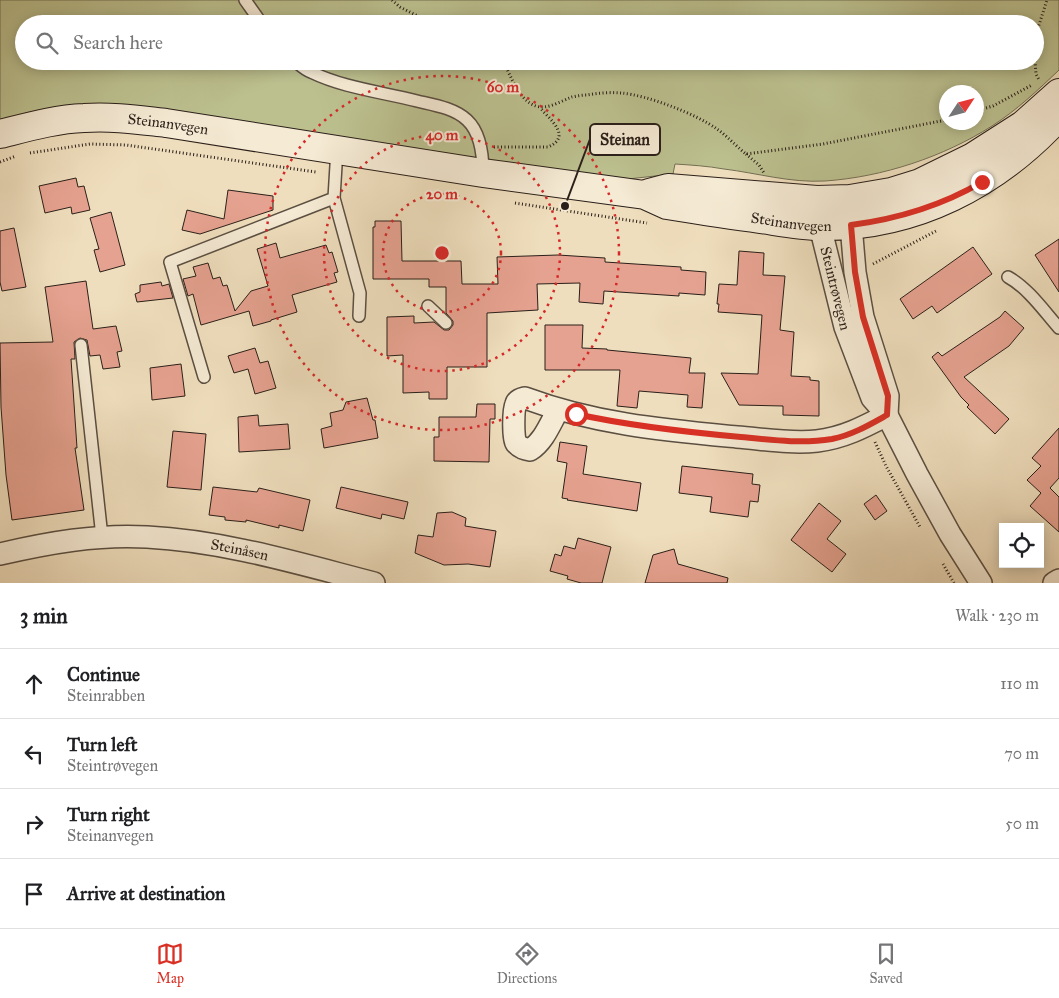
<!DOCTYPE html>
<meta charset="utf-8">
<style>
:root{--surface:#fff;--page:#f2f2f2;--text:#202124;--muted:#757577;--line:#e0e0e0;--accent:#d93025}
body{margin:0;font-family:"IM FELL Great Primer",serif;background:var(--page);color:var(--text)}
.controls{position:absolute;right:15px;bottom:15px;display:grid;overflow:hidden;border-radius:0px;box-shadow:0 2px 12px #0003}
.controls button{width:45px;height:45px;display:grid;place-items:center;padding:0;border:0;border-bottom:1px solid var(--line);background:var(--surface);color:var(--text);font:25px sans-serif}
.compass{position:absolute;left:939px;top:85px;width:45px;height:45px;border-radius:50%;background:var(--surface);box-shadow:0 2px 12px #0003;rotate:54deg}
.stop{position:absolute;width:15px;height:15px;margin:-11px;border:4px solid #d93025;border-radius:50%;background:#fff}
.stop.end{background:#d93025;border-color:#fff;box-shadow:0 1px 5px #0008}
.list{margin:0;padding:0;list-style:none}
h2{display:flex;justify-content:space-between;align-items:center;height:65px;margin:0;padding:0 20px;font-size:21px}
h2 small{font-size:16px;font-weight:400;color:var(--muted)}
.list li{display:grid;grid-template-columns:32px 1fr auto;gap:15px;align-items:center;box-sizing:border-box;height:70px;padding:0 20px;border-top:1px solid var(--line)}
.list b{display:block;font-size:19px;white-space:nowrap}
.list p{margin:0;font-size:16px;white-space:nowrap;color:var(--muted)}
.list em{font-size:16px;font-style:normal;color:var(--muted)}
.icon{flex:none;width:28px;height:28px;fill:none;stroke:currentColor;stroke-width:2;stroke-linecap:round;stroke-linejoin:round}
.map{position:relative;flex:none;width:1059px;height:583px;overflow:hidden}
.search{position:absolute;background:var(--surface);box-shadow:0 2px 12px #0003;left:15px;right:15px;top:15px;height:55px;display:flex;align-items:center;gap:12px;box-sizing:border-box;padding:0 18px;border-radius:28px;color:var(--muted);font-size:19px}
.sheet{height:345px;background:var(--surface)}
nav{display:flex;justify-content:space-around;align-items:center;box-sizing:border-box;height:70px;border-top:1px solid var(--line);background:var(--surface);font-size:14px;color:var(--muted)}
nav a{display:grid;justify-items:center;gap:2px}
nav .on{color:var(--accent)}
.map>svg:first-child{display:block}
.green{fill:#bcc08f;stroke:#737054;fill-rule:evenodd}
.building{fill:#e6a290;stroke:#2a1f19}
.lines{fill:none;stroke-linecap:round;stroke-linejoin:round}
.lane-casing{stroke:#5b4f42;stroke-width:14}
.street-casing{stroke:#5b4f42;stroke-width:24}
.secondary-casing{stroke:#2a1f19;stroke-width:30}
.path{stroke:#2a1f19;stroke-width:3;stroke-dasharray:1 2.5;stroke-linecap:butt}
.lane{stroke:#f5ead4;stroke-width:11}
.street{stroke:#f5ead4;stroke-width:21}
.secondary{stroke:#f5ead4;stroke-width:28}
.route{stroke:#d93025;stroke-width:6}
.ring{fill:none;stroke:#d62828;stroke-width:2.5;stroke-dasharray:2.5 5}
.labels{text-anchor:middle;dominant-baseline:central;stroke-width:4;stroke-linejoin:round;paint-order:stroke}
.street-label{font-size:15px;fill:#2a1f19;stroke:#f5ead4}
.centre{fill:#d62828;stroke:#f5ead4;stroke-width:2.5}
.ring-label{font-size:15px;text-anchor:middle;font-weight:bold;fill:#d62828;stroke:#f5ead4;stroke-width:4;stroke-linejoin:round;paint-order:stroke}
.leader{fill:none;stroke:#2a1f19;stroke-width:2}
.callout-dot{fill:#2a1f19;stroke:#f5ead4;stroke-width:2}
.callout{fill:#f5ead4;stroke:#2a1f19;stroke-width:2}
.callout-label{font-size:16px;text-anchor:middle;font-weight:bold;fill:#2a1f19}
</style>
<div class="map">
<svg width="1059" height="583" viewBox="0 0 1059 583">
<rect width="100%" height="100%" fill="#efdebd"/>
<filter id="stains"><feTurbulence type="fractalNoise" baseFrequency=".004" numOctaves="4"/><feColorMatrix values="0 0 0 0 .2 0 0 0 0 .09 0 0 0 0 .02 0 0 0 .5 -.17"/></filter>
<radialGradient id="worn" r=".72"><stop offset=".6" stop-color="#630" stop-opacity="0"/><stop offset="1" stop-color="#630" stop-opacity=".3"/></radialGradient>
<path class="green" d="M0,0H1059V70C1038,90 1017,110 992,126C943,157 883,177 825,181C790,183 757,173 724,169C707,166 691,165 675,164L673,174L628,179L83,113L0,136ZM24,24H1035V61H24ZM946,92H976V122H946Z"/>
<path class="building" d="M76,178L78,187L84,186L90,210L72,214L71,207L45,213L39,186Z
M228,190L273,196V210L200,234L182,230L187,210L224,219Z
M111,212L125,265L100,272L94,250L99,249L90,218Z
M375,221H401L402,261H461L462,284H498L497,257L558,255L605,258V262L681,267V270L706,272L705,295L679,293V296L604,291L603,304L579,302L580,283L537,284L538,310L487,313V367H447V399H429V392L403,393V355L387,356V317L414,316V323L434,322L444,330H449L453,325V321L446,313V287H429V279H373V227H375Z
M14,228L26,287L2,291L0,282V231Z
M1059,239V292L1035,255Z
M276,243L280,258L326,245L329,253L332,252L338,272L334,273L337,282L292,295L297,312L271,320V321L253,326L249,311L201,325L193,294L188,296L183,279L196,276L193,267L208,263L213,279L220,277L223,286L227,285L235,311L251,291L268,286L257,249Z
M973,247L992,274L937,313L932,306L913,319L900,299Z
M739,251L764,253L763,275L785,276L780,330L794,332L791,376L810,377V380L819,381V416L783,415V406L739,405L721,373L758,374L762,315L718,312L719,304H717L719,284L737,285Z
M86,281L93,329L116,326L122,351L117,352L120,367L103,369L100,355L90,356L87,340L80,338L74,342L75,359H71L77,448H75L84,510L12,520L6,475L1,407L0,343L53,342L45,287Z
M161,282L162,286L169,284L173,298L137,302L135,294L140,292V285Z
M1005,311L1024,328L1009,346L964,377L1009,419L995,434L967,407L969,405L961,397L932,357L938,352L942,356L1000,317Z
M545,325H583L582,348L607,349V350L691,358L689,373H705L702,408L687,407L688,395L639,391L637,408L617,406L620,370H545Z
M255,348L260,363L268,361L276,388L255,394L248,369L234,373L228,356Z
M181,364L185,396L152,400L150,368Z
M367,398L373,420H375L378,438L324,448L321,429L332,426L330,413L343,410L346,402Z
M477,404H495V419H490L489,462L434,461V437H439V417H476Z
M258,415L259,426L288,424L290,449L239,452L238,417Z
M1059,428V478L1050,488L1059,497V532L1030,506L1041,493L1027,480L1041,466L1032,458Z
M173,431L206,434L201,490L167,487Z
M560,442L587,446L583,474L641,483L637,511L567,500L568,499L562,498L567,463L557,461Z
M682,466L753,474L752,484L760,485L758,502L750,501L748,517L710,512L712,497L679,493Z
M213,487L257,492L259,488L310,500L303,531L279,525V528L246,520V522L225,520V517L209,515Z
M341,487L408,502L404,519L382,514L381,519L336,508Z
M876,495L887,511L875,520L864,504Z
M819,503L841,521L827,539L846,554L832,572L791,540Z
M452,512L466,518L465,526L496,531L490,567L468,564L444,565L415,553L418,535L433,537L437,513Z
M578,538L611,547L602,583H581L567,579L568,576L550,571L555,554L561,556L564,546L575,549Z
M674,549L678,564L728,578L727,583H645L653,555Z"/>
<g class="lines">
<g class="lane-casing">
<path id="lane" d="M245,0L262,24
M295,61C300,65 305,70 311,72C344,88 382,92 417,101C434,105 454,108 467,120C481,133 483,155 483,173
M337,149L334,198L360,293L359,316
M1008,277C1028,288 1044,311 1059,328
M428,306L446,323
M81,345L102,537
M204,377L170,262L334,198"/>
</g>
<g class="street-casing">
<g id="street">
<path d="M842,212L851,225L855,272L863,317L888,396L887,415"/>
<path id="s1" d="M827,213L820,226L845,327L872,398L887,415L917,474L950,534L981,583"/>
<path d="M558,410C550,424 544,441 530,450C525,449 520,448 516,443C513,439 513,410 516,404C517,400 521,399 525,398C595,424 664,430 737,437C763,439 791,444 817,441C843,438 864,427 887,415"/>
<path id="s2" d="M0,554C48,543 97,534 147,537C225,541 300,564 374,583"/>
<path d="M1054,583L1059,580"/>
</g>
</g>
<g class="secondary-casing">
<g id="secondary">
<path id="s3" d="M0,134C28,127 56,119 84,118C112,116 139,120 166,123L483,173L645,195L667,205C698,210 730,215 761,219C781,222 801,226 821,226C915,227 997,184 1059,116"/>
<path d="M649,193L668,188L817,200L850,199L891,192L920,183L973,157L1023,125L1059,93"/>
</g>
</g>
<path class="path" d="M392,0L400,7L433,24
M1035,46L1038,28L1047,0
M503,61C511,76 519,101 536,106C547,110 561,101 572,97C577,96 582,95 587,95C598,93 610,92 621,93C647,95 696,114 717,129C727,136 736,146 746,154L823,144L946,120
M1035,61L1036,74L1039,80
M976,111L993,106L1032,85
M494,147H548C572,137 551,120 540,108
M30,153L90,144L126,145L316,172
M746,154L759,165L764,173
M0,162L16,156
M515,203L647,223
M873,264L936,231
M875,442L886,466L920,527
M943,564L954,583"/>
<use href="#lane" class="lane"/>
<use href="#street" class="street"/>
<use href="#secondary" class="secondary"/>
</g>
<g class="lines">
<path class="route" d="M576,414C630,426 685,432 741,437C771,440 802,444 832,439C852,435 869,425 887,415L888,396L863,317L855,272L851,225C897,219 941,206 982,182"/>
</g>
<g class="ring">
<circle cx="442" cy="253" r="59"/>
<circle cx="442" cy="253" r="118"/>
<circle cx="442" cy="253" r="177"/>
</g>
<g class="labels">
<g class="street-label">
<text stroke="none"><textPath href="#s3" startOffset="170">Steinanvegen</textPath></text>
<text stroke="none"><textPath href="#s3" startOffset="802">Steinanvegen</textPath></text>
<text stroke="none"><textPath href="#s1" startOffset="79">Steintrøvegen</textPath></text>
<text stroke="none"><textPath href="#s2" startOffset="242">Steinåsen</textPath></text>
</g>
</g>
<circle cx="442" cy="253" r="8" class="centre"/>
<g class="ring-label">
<text x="503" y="92">60 m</text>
<text x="442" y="140">40 m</text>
<text x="442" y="199">20 m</text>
</g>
<path class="leader" d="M565 206L590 139"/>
<circle class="callout-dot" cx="565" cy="206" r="5"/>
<rect class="callout" x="590" y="124" width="70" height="31" rx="5"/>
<g class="callout-label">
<text x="625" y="145">Steinan</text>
</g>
<rect width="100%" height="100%" filter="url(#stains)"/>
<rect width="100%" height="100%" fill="url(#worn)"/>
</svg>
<div class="controls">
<button><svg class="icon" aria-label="locate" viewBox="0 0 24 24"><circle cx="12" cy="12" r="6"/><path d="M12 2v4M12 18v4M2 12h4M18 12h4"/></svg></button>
</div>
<svg class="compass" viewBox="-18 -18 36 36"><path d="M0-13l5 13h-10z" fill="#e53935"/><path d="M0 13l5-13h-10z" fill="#757577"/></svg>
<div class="stop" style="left:576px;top:414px"></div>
<div class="stop end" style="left:982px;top:182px"></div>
<div class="search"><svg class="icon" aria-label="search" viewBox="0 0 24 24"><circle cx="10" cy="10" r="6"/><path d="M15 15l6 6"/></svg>Search here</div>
</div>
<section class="sheet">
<h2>3 min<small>Walk · 230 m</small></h2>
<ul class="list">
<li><svg class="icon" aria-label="ahead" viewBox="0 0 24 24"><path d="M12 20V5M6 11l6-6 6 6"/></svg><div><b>Continue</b><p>Steinrabben</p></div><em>110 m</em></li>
<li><svg class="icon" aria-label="left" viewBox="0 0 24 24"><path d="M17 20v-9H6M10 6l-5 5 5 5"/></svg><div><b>Turn left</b><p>Steintrøvegen</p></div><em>70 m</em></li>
<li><svg class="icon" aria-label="right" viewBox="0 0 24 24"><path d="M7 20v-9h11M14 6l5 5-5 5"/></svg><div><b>Turn right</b><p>Steinanvegen</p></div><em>50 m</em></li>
<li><svg class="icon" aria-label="arrive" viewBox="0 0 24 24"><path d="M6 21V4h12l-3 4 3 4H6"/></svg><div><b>Arrive at destination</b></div></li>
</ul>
</section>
<nav>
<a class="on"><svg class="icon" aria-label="map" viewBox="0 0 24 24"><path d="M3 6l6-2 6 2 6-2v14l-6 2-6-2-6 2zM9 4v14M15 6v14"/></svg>Map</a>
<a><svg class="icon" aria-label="directions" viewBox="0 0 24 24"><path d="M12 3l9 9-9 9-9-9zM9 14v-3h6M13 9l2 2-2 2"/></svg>Directions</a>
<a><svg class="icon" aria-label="saved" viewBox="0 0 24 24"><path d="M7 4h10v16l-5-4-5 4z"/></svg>Saved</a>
</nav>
